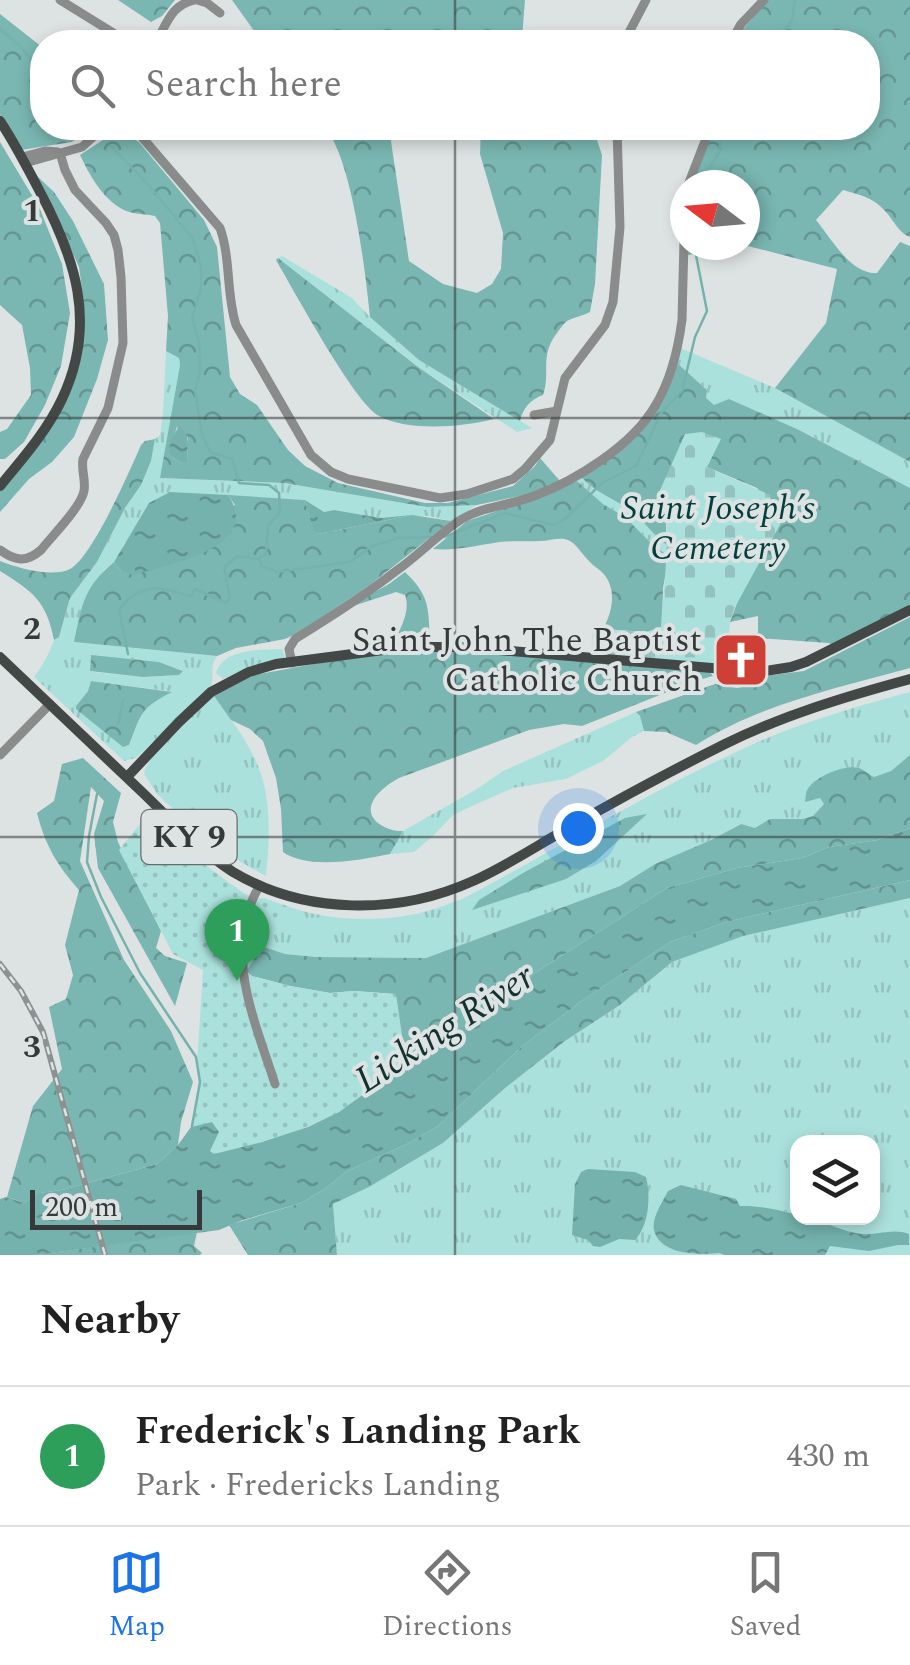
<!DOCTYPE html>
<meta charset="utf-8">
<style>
:root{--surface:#fff;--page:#f2f2f2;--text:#222;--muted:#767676;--line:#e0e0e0;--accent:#1a73e8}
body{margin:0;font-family:Spectral,serif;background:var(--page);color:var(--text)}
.controls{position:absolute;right:30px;bottom:30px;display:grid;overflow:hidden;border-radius:20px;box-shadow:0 5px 15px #0003}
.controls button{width:90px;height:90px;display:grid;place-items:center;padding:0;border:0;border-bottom:2px solid var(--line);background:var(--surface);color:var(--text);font:50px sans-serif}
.compass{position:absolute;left:670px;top:170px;width:90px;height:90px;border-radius:50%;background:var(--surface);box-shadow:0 5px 15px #0003;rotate:286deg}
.scale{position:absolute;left:30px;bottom:25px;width:172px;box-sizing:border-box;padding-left:10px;border:5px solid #363939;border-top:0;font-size:28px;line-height:35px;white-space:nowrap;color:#363939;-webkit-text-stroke:8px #dde3e3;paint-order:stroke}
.you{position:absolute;left:578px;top:828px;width:35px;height:35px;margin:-25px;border:8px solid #fff;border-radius:50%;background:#1a73e8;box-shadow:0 0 0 15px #1a73e833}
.badge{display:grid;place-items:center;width:65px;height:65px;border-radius:50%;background:var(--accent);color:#fff;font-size:32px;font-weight:700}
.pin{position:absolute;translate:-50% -82px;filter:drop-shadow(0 2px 5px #0008)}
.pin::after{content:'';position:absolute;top:52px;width:35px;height:30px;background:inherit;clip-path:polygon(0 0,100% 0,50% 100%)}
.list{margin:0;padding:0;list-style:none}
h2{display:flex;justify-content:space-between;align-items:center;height:130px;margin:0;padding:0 40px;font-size:42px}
h2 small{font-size:32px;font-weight:400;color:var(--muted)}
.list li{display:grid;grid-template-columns:65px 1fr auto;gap:30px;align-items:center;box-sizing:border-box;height:140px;padding:0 40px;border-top:2px solid var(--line)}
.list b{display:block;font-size:38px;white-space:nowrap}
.list p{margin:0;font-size:32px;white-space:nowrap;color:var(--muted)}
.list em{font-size:32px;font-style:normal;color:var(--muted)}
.icon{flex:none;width:55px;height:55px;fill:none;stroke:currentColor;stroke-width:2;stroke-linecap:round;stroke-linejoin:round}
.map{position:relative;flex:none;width:910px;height:1255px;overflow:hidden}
.search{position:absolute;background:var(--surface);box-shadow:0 5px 15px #0003;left:30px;right:30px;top:30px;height:110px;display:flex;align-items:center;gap:25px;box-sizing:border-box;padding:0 35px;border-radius:40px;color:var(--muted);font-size:38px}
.sheet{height:270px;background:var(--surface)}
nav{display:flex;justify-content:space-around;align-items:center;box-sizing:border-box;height:140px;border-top:2px solid var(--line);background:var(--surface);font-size:28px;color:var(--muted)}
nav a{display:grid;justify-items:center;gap:5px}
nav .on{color:var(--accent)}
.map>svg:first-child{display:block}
.grass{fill:url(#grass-tufts);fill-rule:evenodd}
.forest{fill:url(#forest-crowns);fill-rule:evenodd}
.cemetery{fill:url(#cemetery-stones)}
.park{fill:url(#park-dots)}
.water{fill:url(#water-ripples)}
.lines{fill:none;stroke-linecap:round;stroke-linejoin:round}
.stream{stroke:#75b2ad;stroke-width:2.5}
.minor{stroke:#8a8c8c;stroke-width:9}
.major{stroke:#434847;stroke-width:10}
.rail-casing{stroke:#8c9191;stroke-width:6}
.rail{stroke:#dde3e3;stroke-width:2.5;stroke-dasharray:8;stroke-linecap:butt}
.grid{fill:none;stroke:#363939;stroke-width:2.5;stroke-opacity:0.55}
.labels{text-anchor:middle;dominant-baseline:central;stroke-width:8;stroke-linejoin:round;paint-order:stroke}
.shield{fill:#dde3e3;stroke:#686c6c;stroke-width:2.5}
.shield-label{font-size:32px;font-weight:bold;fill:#363939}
.park-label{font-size:35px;font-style:italic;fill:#033f3c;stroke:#dde3e3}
.poi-label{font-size:35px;fill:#363939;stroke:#dde3e3;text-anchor:end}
.water-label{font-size:38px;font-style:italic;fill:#133230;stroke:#dde3e3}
.grid-label{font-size:32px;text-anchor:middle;font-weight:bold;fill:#363939;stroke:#dde3e3;stroke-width:8;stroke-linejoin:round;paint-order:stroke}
</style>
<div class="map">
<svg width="910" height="1255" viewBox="0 0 910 1255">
<defs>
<pattern id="grass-tufts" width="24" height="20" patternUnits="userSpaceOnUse" patternTransform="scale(2.5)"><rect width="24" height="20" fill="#abe1dc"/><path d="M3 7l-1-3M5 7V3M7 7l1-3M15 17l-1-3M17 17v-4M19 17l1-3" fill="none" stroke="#94c2be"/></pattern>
<pattern id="forest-crowns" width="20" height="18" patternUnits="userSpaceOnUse" patternTransform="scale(2.5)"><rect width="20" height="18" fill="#7ab7b2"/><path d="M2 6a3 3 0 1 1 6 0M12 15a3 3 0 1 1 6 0" fill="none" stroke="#659692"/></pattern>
<pattern id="cemetery-stones" width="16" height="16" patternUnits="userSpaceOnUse" patternTransform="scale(2.5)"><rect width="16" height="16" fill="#abe1dc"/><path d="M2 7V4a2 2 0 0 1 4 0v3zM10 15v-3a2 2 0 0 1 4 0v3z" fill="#94c2be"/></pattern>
<pattern id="park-dots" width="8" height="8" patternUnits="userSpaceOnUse" patternTransform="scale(2.5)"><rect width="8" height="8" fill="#abe1dc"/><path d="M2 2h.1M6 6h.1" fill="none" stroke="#94c2be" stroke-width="1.8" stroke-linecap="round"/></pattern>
<pattern id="water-ripples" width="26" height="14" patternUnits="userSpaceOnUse" patternTransform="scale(2.5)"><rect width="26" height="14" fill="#75b2ad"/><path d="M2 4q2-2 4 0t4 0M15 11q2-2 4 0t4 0" fill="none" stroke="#61928e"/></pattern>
</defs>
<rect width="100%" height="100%" fill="#dde3e3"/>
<path class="grass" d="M282,256L352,298L370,317L419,360L532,428L517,432L418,367L278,258Z
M680,348L775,388L910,462V488L799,430L715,406L705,398L706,389L677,363Z
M166,351L179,358L180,365L161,478L284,483L427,507L477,505L451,521L428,516L381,518L334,510L324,512L305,500L170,493L123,545C120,557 113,563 104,570L74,642L217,656C208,669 216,676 210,689L136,758L124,761L34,677C42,667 50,652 54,640L59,637L70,598L97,562L125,508L141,485L151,461L155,439L160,435L163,413ZM91,656L159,662L182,670L178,675L143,677L93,672L90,671ZM91,681L169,691L170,692C139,709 142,714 129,745L76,706L88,691Z
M581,477C595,492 614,499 630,510C644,520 653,536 667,545L669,556L655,547L625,517L603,504L577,481Z
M282,649L285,656L282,659L223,679L216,673C223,648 260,650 282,649Z
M910,692V755L891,771L874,777L866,773L821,798L825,804L813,816L802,819H770L755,828L740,824L711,840L655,864L620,886L426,958L316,957L285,954L261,946L287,906C327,921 382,923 424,912C437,909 450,903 462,899C567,844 668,779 777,734C820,717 865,704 910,692Z
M214,695C229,717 245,737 256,761C272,796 270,839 266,876L214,847L157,794L144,774C147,753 196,710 214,695Z
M636,712L640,716L644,731L632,737L603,761L566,779L513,788L472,806L453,815L433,836L414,852L390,854L403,831L477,789L503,771Z
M910,898V1255H337L333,1204L369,1187L443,1143L504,1089L565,1041L620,1005L672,962L741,936ZM798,1142H872V1218H798Z"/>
<path class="forest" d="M118,0H175L162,16L151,22Z
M232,0H525L522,38L515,42H262Z
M768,0H910V237C897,232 892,216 881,207C871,197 857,194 843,190L816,220C831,238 851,275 877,273L900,242L910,246V462L775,388L826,323L837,269L748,246L686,255V245H745V185H691L712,128H791L809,135L820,133L819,128H868V42H756L739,34Z
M0,14L42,47V128H89L72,142L21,150L0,115Z
M326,128H389L409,261L443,284L477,293L492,284L501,269L503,233L480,154L481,128H593L602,155L595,284L590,312C583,316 574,317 567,321C563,324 560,329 557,333C539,356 551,372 543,395C530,400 523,408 520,421L419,360L370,317C365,269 353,165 326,128Z
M112,134H125L139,142L204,220L217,247L230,377L240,394L257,405L288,450L305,466L338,483L425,503H448L513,486L535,466L540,458L560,481L534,493L477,505L427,507L284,483L160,478L180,365L179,358L166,351L168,316L160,223L155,216C145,214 131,214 122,209C102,198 89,174 80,155ZM177,427L188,438L187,460L181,463L168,454Z
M0,142L39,207L62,264L70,313L61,366L45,405L24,442L5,459H0V432L7,429L31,395L30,368L22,325L0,305Z
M37,176L54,192L73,221L104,284L108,340L97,379L74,437L52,462L29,479L0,512V491L32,453L55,420L84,335L83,296L79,267Z
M278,258L418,367L494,419C462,427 410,432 379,416C355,404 293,289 276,260Z
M677,363L707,390L706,398L714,405L729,399L799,430L910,488V605L835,645L828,643L758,638V616L730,622L772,508L757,488L707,467L720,439L654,506L665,510L667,545C653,536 644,520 630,510C614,499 595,492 581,477L633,439Z
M155,439L151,461L141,485L125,508L97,562L70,598L59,637L54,640C46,600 33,592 0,571V561C18,568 52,578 70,569C92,558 130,470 141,445L145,441Z
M577,481L603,504L625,517L655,547L669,556L663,588L662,627L647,632L603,629C614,609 618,583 597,568C585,560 579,546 570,541C561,536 551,541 540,541C525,542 509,540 494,543C473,546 455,551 433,549L467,521L539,497Z
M228,495L305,500L313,529L318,534L412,515L451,521L371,584L302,631L285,639L236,648L217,656L74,642C82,605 83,588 114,562L121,570L235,505Z
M405,572C431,597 428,608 430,643L393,644C400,629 411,611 405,595L396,592L344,609L389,584Z
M910,617V668C837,688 761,704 696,745L666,732L644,731L640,716L636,712L715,684L737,688L753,685L764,676L804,671Z
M408,651L480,652L710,672L713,676L695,681L582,726L564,724L529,730L399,778C390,783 378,791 373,801C363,820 388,832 403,831L390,854C361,860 308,870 283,852L281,809L276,778L263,741L250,729L231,720L214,696L254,675L319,663Z
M91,655L159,662L183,671L179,675L143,677L90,671Z
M91,681L172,692C139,709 142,713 129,745L123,747L76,709V706L88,691Z
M910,755V828L878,840L829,847L802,858L737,868L667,888L535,973L483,1014L406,1063L395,994L354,991L330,993L290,986L252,976L246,971L261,946L285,954L316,957L426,958L620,886L655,864L711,840L741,824L755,828L770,819H802L813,816L824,804L820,798L805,802C806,795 805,792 810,786C819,775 846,764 859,768C865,770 869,775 874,777L891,771Z
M83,758L121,793L113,822L118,842L161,931L156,948L165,956L187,963L175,1006L98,868L94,834L104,801L91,787L80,861L124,960L171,1031L193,1082L181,1122L178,1145L157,1164L62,1190L40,1193L24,1203L7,1197L33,1106L62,1069L49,1007L66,999L73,975L65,945L79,890C57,865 45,845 37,813L54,801L62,764Z
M647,814L596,861L566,879L472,910L479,900L523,873L625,818Z
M910,880V898L743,936L672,962L620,1005L565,1041L504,1089L443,1143L369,1187L333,1204L337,1255H248L229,1225L301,1203L326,1188L347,1171L407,1144L438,1126L521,1047L580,1002L670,942L726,922Z
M197,1232L194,1246L202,1253L200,1255H37Z"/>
<path class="cemetery" d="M702,432L721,439L707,467L770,495L772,508L781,514L782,521L734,609L730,622L727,666L591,654L593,629L647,632L661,627C663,587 670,549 665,510L653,506L685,434Z"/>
<path class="park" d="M148,814L194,857L245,894L257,899L264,898L287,906L246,972L252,976L290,986L330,993L354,991L396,994L406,1063C385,1079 357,1102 335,1114C297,1134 255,1144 214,1154L210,1151L219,1132L212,1122L191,1127L200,1082L197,1063L203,970L173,954L119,850Z"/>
<path class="water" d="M179,426C192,435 187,447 187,461L181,463L168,454L171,440Z
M170,492L228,495C265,548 164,566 132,575L121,570L114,562L149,503Z
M305,500L324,512L334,510L381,518L412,515L318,534L313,530Z
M910,828V880L726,922L670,942L580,1002L521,1047L438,1126L407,1144L347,1171L326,1188L301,1203L243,1220L219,1230L37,1255H0V1199L6,1197L24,1203L39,1193L62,1190L157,1164L178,1145L191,1127L212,1122L219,1132L210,1151L214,1154L262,1142L308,1127L339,1112L423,1051L483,1014L535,973L667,888L737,868L802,858L829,847L878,840Z
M588,1169L635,1172L646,1177C651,1196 649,1226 635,1240L619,1239L600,1247L593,1246L588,1240L572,1235L575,1184L581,1172Z
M681,1185L736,1199L740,1206C767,1205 798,1215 824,1223C836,1227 850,1233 863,1234C880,1235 893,1228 909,1234V1245H898L869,1251L830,1246L825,1255H724L720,1253C698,1255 660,1255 654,1230C651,1219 663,1201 668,1191Z"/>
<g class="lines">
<path class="stream" d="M0,29L20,46L42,74
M776,42L792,20L795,0
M111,146L152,189L193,239L201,267V289L192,318L199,342L200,372L195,391L202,435L210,452L232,459L239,483L269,485L279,493L280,512L268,526L266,554L259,558
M698,185L719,153L722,128
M444,537L505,513L554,525L565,519L602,483L636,466L661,413L682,391L695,337L707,311L694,245
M128,654L119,609C144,581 158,587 191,596L195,589L226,603L230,597L224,568L237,556L259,559L262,566L277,572L350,562L372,546L398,538L431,537
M118,725L123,700
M97,794L89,836L87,862L101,897L140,973L196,1057L200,1082L192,1126"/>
<path class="minor" d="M60,0L128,42
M197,0L207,3L220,13
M156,42C167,24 171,5 194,0
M624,42L646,0
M731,42L741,24L764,0
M134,128L220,228C231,259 226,293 236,325L311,455L331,472L348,479L440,498L467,494L513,479L525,469L550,440L565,378L605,325L613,302L620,227L617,128
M22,157L45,151L58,152
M25,163L82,147L103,128
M688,185L710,128
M534,415L557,411
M0,550C15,561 26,563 41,550C52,536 81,507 84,491C86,480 81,470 83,459L108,408L123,343L121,277L118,250L114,235L106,223L75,190L65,170L60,153
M292,663L289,649L295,639C329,618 364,596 396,571C419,555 438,534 462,519C484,506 511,505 534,496C575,481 633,445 655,406C671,380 678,350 682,320L685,201
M0,755L50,704
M260,885C221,949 255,1021 275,1084"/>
<path class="major" d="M0,121C14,142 26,165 38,188C75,257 98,323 62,399C47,431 23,458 0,486
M0,657C47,702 95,747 142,792C171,820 199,850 233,872C305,915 398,915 473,881C507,866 539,844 572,826C622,797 673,770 725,744C784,715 847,696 910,679
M127,777L179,722L211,692L249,672L276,664L406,647H464L759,672L791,667L806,662L910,610"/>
<g class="rail-casing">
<path id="rail" d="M0,964L21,991L43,1032L105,1255"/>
</g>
<use href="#rail" class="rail"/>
</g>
<path class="grid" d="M455,0V42M455,128V1255M0,418H910M0,837H910"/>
<defs>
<g id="church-square" transform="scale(2.875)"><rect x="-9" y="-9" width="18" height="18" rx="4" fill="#ce4035" stroke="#dde3e3"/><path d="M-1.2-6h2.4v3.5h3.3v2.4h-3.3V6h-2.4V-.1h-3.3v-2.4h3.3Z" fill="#fff"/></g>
</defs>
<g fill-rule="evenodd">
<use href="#church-square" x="741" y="660"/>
</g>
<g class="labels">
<rect class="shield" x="141.5" y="810" width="95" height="54" rx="8"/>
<g class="shield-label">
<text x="189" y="837">KY 9</text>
</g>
<g class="park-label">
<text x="718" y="508">Saint Joseph’s<tspan x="718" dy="40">Cemetery</tspan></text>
</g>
<g class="poi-label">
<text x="702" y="640">Saint John The Baptist<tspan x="702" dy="40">Catholic Church</tspan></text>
</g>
<g class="water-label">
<text transform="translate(445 1029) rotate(-33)">Licking River</text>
</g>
</g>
<g class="grid-label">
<text x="32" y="221">1</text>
<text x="32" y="639">2</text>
<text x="32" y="1057">3</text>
</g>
</svg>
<div class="controls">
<button><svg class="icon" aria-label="layers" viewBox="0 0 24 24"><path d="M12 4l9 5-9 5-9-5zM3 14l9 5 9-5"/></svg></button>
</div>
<svg class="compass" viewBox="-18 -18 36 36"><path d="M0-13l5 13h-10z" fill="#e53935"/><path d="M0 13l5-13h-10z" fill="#767676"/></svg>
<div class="scale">200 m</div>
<div class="you"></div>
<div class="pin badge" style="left:237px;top:981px;background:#2e9e5b">1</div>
<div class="search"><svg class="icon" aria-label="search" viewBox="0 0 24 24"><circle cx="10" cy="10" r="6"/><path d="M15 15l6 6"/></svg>Search here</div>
</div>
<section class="sheet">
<h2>Nearby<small></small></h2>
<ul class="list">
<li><span class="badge" style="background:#2e9e5b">1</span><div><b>Frederick's Landing Park</b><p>Park · Fredericks Landing</p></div><em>430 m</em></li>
</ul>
</section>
<nav>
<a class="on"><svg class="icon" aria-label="map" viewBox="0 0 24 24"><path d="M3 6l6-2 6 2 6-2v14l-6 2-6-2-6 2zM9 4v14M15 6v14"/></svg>Map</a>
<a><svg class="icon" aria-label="directions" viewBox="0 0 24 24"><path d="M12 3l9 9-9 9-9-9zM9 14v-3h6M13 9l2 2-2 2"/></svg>Directions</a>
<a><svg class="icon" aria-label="saved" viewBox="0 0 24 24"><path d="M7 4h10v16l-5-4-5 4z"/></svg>Saved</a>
</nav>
